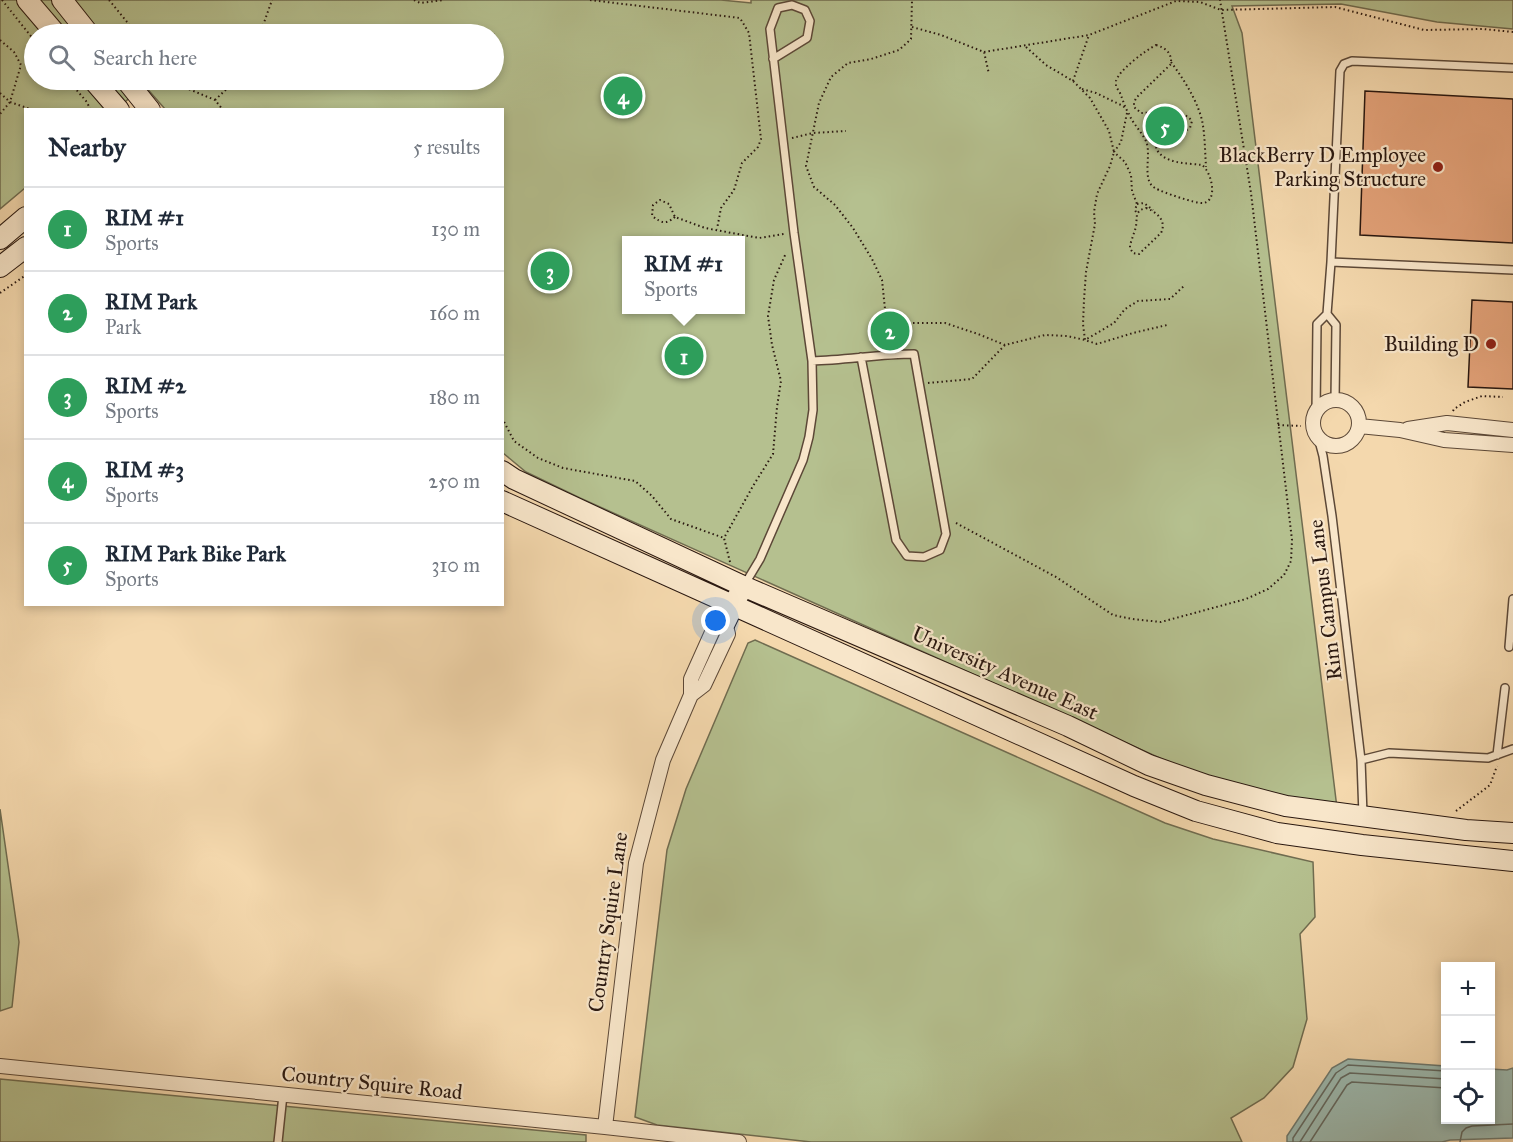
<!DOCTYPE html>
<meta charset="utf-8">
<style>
:root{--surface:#fff;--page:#f6f6f7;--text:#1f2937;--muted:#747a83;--line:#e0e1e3;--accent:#111827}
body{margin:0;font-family:"IM FELL Great Primer",serif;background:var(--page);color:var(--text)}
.controls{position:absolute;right:18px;bottom:18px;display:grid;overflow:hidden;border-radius:0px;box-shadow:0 3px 9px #0003}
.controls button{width:54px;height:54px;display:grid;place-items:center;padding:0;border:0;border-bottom:2px solid var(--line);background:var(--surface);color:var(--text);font:30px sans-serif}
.you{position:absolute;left:716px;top:621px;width:21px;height:21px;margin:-15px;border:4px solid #fff;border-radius:50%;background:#1a73e8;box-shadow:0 0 0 9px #1a73e833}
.badge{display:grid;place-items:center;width:39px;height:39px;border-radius:50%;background:var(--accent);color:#fff;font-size:20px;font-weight:700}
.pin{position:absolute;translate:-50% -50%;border:3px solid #fff;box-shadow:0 2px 6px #0006}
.popup{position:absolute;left:622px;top:236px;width:123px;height:78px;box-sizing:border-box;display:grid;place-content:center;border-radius:0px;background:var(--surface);filter:drop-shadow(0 2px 4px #0005);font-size:20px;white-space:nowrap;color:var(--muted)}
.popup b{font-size:22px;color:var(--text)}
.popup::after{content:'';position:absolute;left:50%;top:100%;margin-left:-12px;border:12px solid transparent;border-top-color:var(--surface)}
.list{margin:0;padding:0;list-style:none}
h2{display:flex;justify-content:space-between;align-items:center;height:78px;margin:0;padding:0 24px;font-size:26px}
h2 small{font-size:20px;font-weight:400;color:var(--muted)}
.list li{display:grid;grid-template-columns:39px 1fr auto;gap:18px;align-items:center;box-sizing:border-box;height:84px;padding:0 24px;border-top:2px solid var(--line)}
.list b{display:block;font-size:22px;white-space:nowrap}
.list p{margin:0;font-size:20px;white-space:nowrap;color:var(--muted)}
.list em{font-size:20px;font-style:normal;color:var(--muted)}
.icon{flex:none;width:33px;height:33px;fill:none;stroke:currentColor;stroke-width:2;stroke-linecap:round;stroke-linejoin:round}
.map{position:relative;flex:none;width:1513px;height:1142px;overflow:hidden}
.search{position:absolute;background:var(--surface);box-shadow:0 3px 9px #0003;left:24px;top:24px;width:480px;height:66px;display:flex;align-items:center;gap:15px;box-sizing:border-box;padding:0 21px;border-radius:33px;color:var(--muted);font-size:22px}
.panel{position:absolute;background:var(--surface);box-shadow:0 3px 9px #0003;left:24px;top:108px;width:480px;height:498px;border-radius:0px}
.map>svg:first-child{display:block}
.green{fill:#b5c08f;stroke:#706c50;stroke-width:1.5;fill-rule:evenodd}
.water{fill:#9cb9af;stroke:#6e796f;stroke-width:1.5}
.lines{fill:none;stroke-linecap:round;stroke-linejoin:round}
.shore{stroke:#636860;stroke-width:1.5}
.building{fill:#e2a178;stroke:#2a1810;stroke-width:1.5}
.lane-casing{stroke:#5c4837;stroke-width:10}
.street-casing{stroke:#5c4837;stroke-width:16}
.secondary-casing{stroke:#2a1810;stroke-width:22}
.path{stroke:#2a1810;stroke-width:2;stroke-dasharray:1.5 3;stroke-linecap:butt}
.lane{stroke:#f8e6ca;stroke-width:7}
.street{stroke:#f8e6ca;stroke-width:14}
.secondary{stroke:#f8e6ca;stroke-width:20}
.poi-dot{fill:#8f2418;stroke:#f8e6ca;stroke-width:2}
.labels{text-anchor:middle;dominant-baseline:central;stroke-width:4.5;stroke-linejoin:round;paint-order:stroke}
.poi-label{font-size:21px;fill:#2a1810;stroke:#f8e6ca;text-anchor:end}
.street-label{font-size:21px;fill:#2a1810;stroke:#f8e6ca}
</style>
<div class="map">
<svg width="1513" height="1142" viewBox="0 0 1513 1142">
<rect width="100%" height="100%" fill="#f4d8ad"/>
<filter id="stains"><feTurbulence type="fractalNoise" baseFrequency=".00333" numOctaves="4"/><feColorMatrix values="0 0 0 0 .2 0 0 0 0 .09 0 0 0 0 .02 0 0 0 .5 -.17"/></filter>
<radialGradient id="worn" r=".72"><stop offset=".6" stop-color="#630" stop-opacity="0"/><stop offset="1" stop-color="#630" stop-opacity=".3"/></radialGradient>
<path class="green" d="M0,0H721L751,3V0H1513V29L1437,22L1341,4L1232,6L1242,33L1337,808L1308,803L1201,775L1162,759L580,498L526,472L503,453L502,110L165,109L144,85L117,109L26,110L25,188L0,209ZM34,34H494V80H34ZM627,240H741V310H627Z
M755,640L1165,823L1213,839L1313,862L1315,917L1300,934L1307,1019L1293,1067L1264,1098L1231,1118L1242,1142H811L657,1125L635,1117L667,850L686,789L748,643Z
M0,809L19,942L12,1007L0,1011Z
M0,1079L586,1135V1142H0Z"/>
<path class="water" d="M1348,1059L1445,1066L1446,1120H1490L1491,1069L1507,1070L1513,1068V1138L1450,1140L1442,1142H1287V1136L1332,1068Z"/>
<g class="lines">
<path class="shore" d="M1293,1142V1138L1336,1073L1348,1065L1446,1071
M1300,1142L1341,1078L1350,1073L1446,1079
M1310,1142L1347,1085L1352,1082L1446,1088
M1460,1142L1462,1132L1466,1128L1472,1126L1513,1124"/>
</g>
<path class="building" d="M1365,91L1513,99V243L1360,235Z
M1472,300L1513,302V389L1468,387Z"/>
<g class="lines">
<g class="lane-casing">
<path id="lane" d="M1331,262L1513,270
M1327,314L1336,325L1335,400
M812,361C847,360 880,354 914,354L946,534L940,550L924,557L907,556L896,540L861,357
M1316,412L1317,324L1327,314L1331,262L1340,71L1344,64L1352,61L1513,68
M1318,437L1323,456L1332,516L1361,760L1363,815
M745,584L760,559L803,460L809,437L813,410L812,361L794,233L770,29L778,8L792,5L805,10L810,21L807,38L773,59
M1509,647L1513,599
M1497,755L1505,688
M1361,760L1389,753L1488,758L1513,749
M278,1142L283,1095"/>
</g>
<g class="street-casing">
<path id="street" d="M1313 423a23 23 0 1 1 46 0a23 23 0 1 1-46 0Z
M1359,426L1400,430L1444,440L1513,445
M1408,429L1447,423L1513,430
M0,1066L605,1127L739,1142
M605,1127L636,863L663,760L691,695V679L713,630L725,623L728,634L704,685L691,695"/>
</g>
<g class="secondary-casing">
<path id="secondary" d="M27,0L56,34
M62,0L89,34
M93,80L119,110
M126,80L150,110
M0,239L26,217
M0,267L26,247
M502,471L514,479L743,586L1068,726L1149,765L1206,785L1286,806L1466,830L1513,833
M502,501L1134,786L1196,811L1277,833L1362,845L1513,861
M725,623L739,594"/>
</g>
<path class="path" d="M2,0L34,40
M109,0L137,34
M414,0L420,3L444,0
M590,0L740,18L749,33L761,139L758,147L742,163L734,190L721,208L717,229
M912,27L941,35L984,52L989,74
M260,34L272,0
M0,40L14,52L21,65L10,102L0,114
M1156,45C1166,48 1172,53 1171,64L1136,98L1134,103V107L1141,113C1157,113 1181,107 1192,121L1190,128C1179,135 1164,137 1156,148C1163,164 1187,163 1202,165C1211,171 1219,201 1203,203C1197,204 1161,192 1155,188C1141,180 1152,155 1146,141C1141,131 1133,124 1129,114C1125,108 1123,100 1120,93C1119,90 1116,88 1116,85C1116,84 1116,82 1116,81C1119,70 1146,50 1156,45Z
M1026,47L1046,65L1073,81L1090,98L1109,131L1114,152L1110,166L1097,194L1094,212L1095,224L1086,272L1084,300L1083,324L1085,340L1114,323L1125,309L1138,301L1170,299L1184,286
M984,52L1089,35L1176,1L1200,2L1221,10L1335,7L1424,30L1483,29L1513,32
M1171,62C1184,80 1196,98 1202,120C1205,135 1205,152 1206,167
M68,80L86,101L91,110
M174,80L179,85L215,100L223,110
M1073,81L1089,35
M152,85L163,80
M1082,89L1096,93L1123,106L1125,108
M0,93L10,102L33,110
M215,100L236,80
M1127,113L1121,142L1114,152L1125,162L1131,175L1132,191L1137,204L1135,210L1137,214
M792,138L813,133L846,131
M1137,204L1144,203L1153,210
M1146,208C1157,212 1167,221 1161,233L1139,254L1133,253L1130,248V245L1136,227L1137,214L1140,210Z
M675,217C665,225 662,223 652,216L653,205L660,200L669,204L675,217L705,228L759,238L784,234
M0,293L26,275
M886,323H945L978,334L1005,345
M886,344L885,309L882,280L872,259L853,228L835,205L814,187L806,166L819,103L831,77L848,63L871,59L899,50L911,39L912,0
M928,383L972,379L1005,345L1045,335L1067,336L1085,340L1097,344L1133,333L1167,325
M1453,411L1454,409L1465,402L1482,396L1503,397
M502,418L514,441L538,458L563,468L635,481L652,496L671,519L724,538
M1278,425L1301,426
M956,523L1056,577L1113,615L1132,619L1161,622L1246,599L1268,589L1284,575L1291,561L1292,540L1251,193L1220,0
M730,562L724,538L753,486L773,454L777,407L781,381L772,345L768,316L774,280L786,253
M1456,811L1490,785L1497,766"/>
<use href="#lane" class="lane"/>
<use href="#street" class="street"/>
<use href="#secondary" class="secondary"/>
</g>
<g class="poi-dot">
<circle cx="1438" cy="167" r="6"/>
<circle cx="1491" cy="344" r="6"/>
</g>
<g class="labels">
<g class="poi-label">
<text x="1426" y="155">BlackBerry D Employee<tspan x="1426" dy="24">Parking Structure</tspan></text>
<text x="1479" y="344">Building D</text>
</g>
<g class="street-label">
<text transform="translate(1325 600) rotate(-97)">Rim Campus Lane</text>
<text transform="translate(1005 673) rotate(24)">University Avenue East</text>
<text transform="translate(608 922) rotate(-82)">Country Squire Lane</text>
<text transform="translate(372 1083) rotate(6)">Country Squire Road</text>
</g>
</g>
<rect width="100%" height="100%" filter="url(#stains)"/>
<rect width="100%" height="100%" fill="url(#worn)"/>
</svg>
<div class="controls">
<button>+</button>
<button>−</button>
<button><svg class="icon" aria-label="locate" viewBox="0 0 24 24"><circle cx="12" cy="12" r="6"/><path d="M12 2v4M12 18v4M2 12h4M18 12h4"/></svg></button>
</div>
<div class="you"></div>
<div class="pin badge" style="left:684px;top:356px;background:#2e9e5b">1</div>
<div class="popup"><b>RIM #1</b>Sports</div>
<div class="pin badge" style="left:890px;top:331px;background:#2e9e5b">2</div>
<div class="pin badge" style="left:550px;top:271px;background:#2e9e5b">3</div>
<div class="pin badge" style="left:623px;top:96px;background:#2e9e5b">4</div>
<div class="pin badge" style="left:1165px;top:126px;background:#2e9e5b">5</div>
<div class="search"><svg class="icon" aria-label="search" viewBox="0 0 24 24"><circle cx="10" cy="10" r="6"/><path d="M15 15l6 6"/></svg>Search here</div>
<section class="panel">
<h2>Nearby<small>5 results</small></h2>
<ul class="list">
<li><span class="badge" style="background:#2e9e5b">1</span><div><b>RIM #1</b><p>Sports</p></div><em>130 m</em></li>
<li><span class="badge" style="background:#2e9e5b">2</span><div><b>RIM Park</b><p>Park</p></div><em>160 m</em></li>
<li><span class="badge" style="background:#2e9e5b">3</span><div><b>RIM #2</b><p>Sports</p></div><em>180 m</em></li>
<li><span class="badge" style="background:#2e9e5b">4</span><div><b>RIM #3</b><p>Sports</p></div><em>250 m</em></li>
<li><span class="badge" style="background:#2e9e5b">5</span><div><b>RIM Park Bike Park</b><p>Sports</p></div><em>310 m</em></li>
</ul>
</section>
</div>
